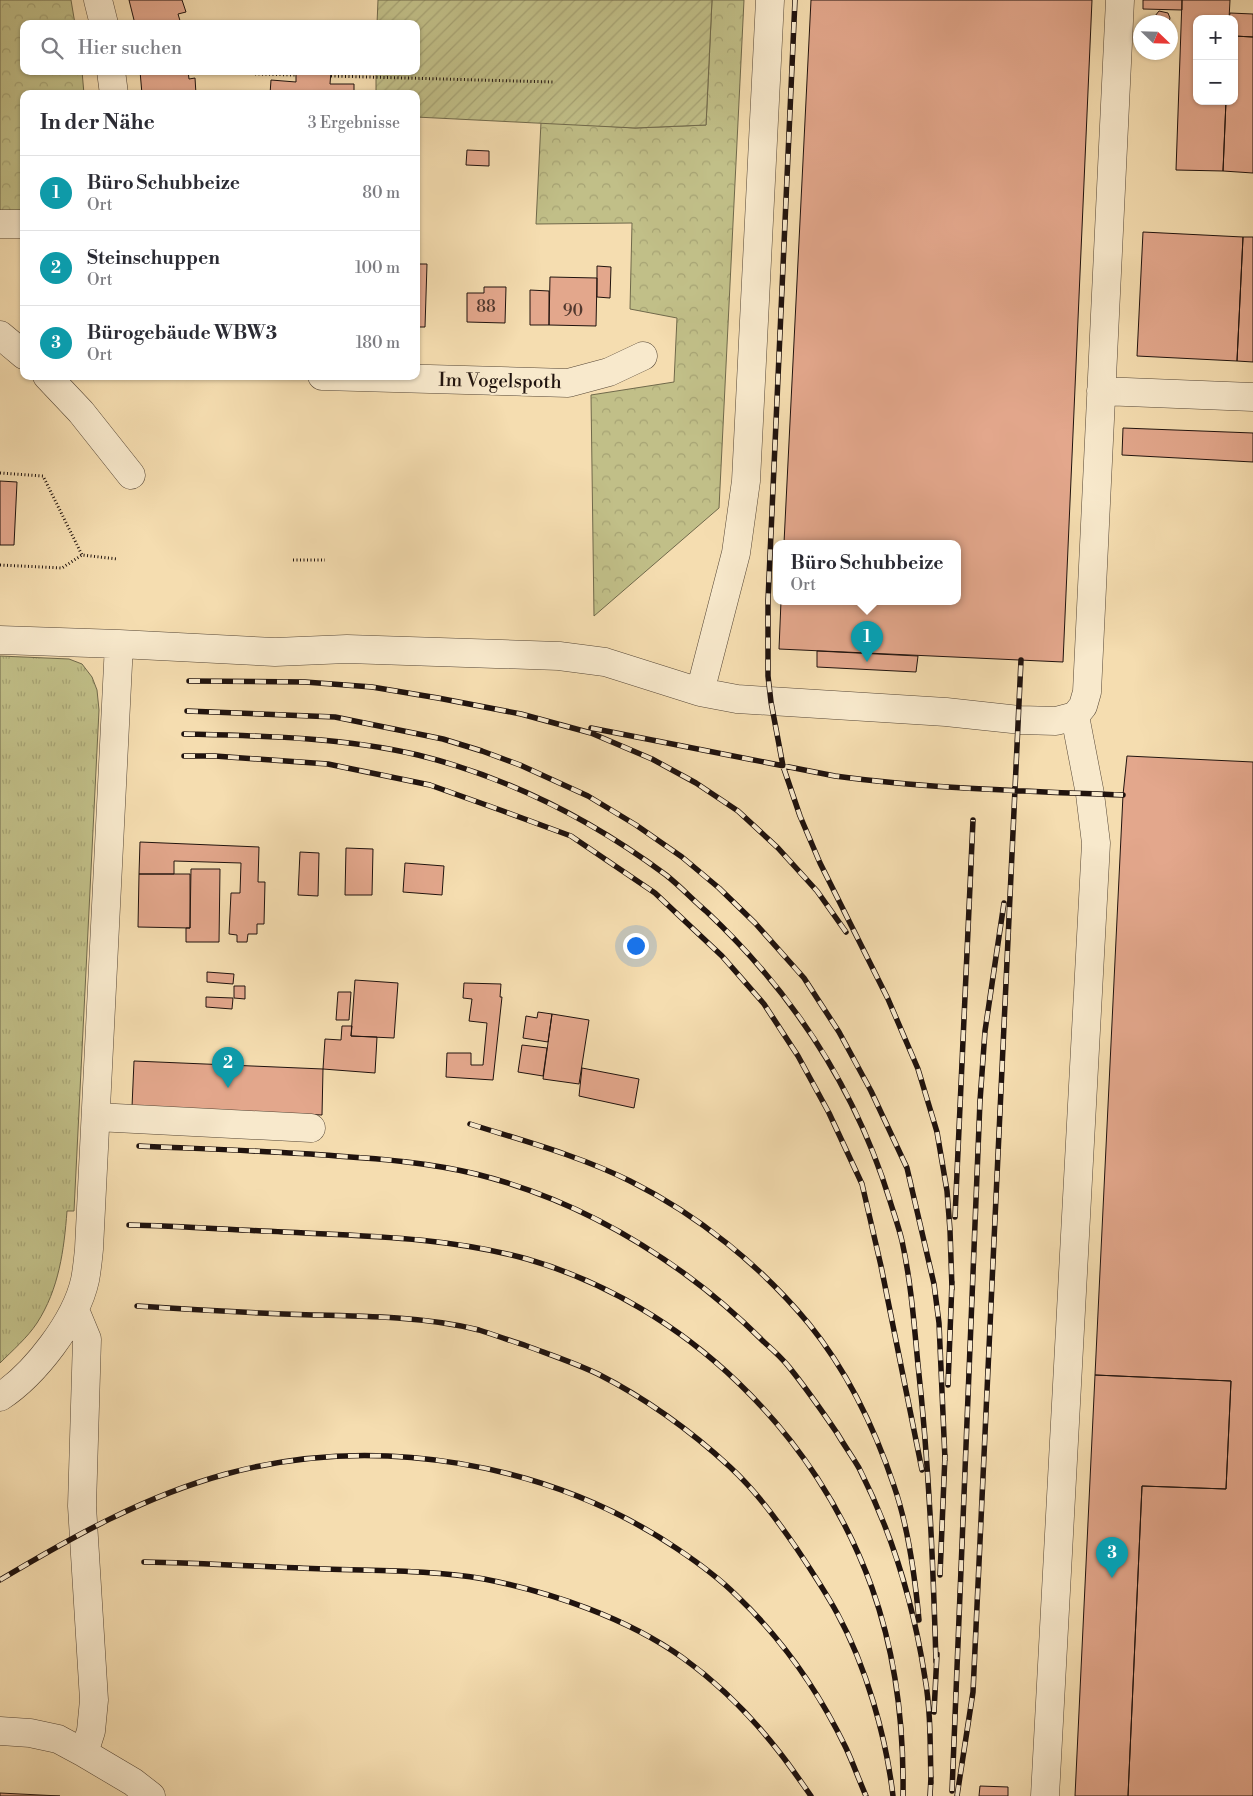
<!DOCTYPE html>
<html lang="de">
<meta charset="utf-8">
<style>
:root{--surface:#fff;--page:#f7f7f7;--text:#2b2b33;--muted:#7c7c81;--line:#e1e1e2;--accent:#111827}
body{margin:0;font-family:"Libre Bodoni",serif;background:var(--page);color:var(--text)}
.controls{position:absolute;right:15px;top:15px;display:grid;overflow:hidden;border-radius:10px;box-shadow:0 1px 4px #0004}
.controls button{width:45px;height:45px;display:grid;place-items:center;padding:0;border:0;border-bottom:1px solid var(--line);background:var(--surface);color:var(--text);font:25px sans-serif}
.compass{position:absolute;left:1133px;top:15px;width:45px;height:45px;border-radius:50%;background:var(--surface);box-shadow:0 1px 4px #0004;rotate:113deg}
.you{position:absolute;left:635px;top:945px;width:18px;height:18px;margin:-12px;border:4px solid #fff;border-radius:50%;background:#1a73e8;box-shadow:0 0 0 8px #1a73e833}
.badge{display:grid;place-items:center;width:32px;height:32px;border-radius:50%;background:var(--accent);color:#fff;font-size:16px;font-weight:700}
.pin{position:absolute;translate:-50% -41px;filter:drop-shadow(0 1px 2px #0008)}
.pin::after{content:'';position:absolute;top:26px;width:18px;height:15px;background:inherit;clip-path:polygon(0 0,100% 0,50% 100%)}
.popup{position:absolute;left:773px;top:540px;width:188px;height:65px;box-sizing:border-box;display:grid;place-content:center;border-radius:10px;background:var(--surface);filter:drop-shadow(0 1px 4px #0005);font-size:16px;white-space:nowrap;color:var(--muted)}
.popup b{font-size:19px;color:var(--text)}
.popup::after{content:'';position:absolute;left:50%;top:100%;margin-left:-10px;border:10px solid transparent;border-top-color:var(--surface)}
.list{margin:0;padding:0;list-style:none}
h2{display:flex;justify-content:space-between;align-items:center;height:65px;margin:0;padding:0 20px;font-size:21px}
h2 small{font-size:16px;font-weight:400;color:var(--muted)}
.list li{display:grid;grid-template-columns:32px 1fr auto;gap:15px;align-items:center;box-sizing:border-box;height:75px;padding:0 20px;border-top:1px solid var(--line)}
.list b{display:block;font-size:19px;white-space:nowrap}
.list p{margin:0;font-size:16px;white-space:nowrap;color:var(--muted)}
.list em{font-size:16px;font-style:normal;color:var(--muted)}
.icon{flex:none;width:28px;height:28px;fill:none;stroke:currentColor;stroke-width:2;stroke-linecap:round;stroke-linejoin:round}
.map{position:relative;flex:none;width:1253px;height:1796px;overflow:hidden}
.search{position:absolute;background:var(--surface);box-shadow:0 1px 4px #0004;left:20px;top:20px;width:400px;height:55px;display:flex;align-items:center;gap:12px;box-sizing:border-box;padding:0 18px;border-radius:10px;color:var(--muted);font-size:19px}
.panel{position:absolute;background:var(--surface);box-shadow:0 1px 4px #0004;left:20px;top:90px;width:400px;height:290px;border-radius:10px}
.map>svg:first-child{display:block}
.grass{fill:url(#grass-tufts);stroke:#70694b}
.forest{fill:url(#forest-crowns);stroke:#70694b}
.garden{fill:url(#garden-furrows);stroke:#70694b}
.building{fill:#e3a78c;stroke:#20130e}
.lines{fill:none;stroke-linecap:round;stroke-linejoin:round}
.minor-casing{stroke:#554636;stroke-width:29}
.path{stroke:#20130e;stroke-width:3;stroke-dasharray:1 2.5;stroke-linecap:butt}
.minor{stroke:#f8e9cc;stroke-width:28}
.rail-casing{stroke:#20130e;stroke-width:5.5}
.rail{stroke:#f8e9cc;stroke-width:4;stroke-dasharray:11;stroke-linecap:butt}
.labels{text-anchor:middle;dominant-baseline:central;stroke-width:4;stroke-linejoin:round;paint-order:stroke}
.number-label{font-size:16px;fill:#51382e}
.street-label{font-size:19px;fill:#20130e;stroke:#f8e9cc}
</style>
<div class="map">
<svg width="1253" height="1796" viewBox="0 0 1253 1796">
<defs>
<pattern id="grass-tufts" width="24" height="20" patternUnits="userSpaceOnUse" patternTransform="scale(1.25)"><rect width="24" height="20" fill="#c1bf88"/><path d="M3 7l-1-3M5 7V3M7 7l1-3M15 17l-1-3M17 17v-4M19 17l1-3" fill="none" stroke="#a6a374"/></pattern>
<pattern id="forest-crowns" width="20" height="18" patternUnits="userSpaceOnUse" patternTransform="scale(1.25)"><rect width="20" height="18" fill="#c1bf88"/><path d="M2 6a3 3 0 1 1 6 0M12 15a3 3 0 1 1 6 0" fill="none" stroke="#a6a374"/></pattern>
<pattern id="garden-furrows" width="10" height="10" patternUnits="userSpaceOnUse" patternTransform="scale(1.25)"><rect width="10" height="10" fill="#c1bf88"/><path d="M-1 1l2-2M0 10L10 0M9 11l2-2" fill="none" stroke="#a6a374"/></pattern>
</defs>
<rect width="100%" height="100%" fill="#f5ddb0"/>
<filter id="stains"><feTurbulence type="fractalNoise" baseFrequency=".004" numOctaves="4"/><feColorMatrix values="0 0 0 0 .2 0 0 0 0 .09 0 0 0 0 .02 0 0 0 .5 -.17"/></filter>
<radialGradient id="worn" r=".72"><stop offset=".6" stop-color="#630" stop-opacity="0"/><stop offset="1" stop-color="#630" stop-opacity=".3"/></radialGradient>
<path class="grass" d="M0,656L69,659L82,664L92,677L97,690L99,710L74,1211H67C64,1250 59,1289 37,1323C27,1338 13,1350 0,1363Z"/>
<path class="forest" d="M0,0H71L75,24H24V71H82L84,94H24V212H0Z
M712,0H744L719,508L594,616L591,395L674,382L677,318L630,309L632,223L536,224L541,122L635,128L706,125Z"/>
<path class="garden" d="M378,0H712L706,125L635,128L416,117V94H376V71H416V24H377Z"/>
<path class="building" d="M129,0H182L186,12L178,14L181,24H135Z
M811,0H1092L1063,662L779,649L781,601H957V543H784Z
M1143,0H1182V10L1143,9Z
M1182,0H1230L1229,19H1197V101H1226L1223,171L1176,170Z
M1159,11L1168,13L1170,18L1169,22H1156L1155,16Z
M1230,13L1253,14V37L1234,36V19H1229Z
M1234,36L1253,37V173L1223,171L1226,101H1234Z
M140,71H188L189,79L195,78L196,94H142Z
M296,71H331L330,84H354V94H270L271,80L296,82Z
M467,150L489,151V166L466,165Z
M1143,232L1243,237L1237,361L1137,356Z
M1243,237H1253V362L1237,361Z
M416,264H427L425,327H416Z
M597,266L611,267L610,298L597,297Z
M550,277L597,278L596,326L549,325Z
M484,287H506L505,323L467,322V293H484Z
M530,290L549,291V325H530Z
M1123,428L1253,433V462L1122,455Z
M0,481L17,482L14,545H0Z
M817,651L918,656L916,672L817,667Z
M1127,756L1253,762V1796H1128L1142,1486L1226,1489L1231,1381L1095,1375L1123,795Z
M140,842L259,847L258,882H265L264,924H257V934H248L247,942H237V935L229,934L231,893H240L241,863L174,861V874H139Z
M346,848L373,849L372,895H345Z
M300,852L319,853L318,896L298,895Z
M405,863L444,866L442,895L403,892Z
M191,869H220L219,942H186V928H190Z
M139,874H190V928L138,927Z
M207,972L234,974L233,984L207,982Z
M355,980L398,983L394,1038L351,1036Z
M464,983L501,984L500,997H502L493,1080L446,1077L447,1053H471V1065H483L487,1023L469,1021L472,999L463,998Z
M234,986H245V999L234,998Z
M338,992H351L349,1020H336Z
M206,997L233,998L232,1009L206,1007Z
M538,1012L552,1014L548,1042L523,1038L526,1016L537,1018Z
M552,1014L589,1020L579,1084L543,1079Z
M342,1026H352L351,1036L377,1037L375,1073L323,1069L325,1039L341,1040Z
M522,1045L547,1048L543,1076L518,1072Z
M134,1061L323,1069L322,1115L132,1107Z
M582,1068L639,1079L634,1108L579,1096Z
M1095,1375L1231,1381L1226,1489L1142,1486L1128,1796H1075Z
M980,1786L1008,1787V1796H979Z
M0,1793L60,1796H0Z"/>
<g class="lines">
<g class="minor-casing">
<path id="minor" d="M98,0L104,24
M111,71L114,94
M0,224H24
M0,335L24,355
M47,376L81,412L131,475
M322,376L568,383L609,372L643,356
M1101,391L1253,397
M0,640L119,644L89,1249C88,1259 87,1270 85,1280C76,1321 35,1374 0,1397
M119,644L275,652L347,649L559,656L605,662L700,692L737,699L946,712L1020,720L1056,721L1075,716L1083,706L1087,692L1120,0
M700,692L736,553L746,481L770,0
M96,1117L311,1128
M0,1731L30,1733L58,1739L84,1753L91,1731L94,1700L82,1506L87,1339L75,1310
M84,1753L133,1782L151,1796
M1045,1796L1096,843L1090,794L1075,716"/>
</g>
<path class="path" d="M255,74L296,75
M331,76L553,82
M0,473L43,476L82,555
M293,560H325
M0,565L62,568L82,555L117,559"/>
<use href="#minor" class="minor"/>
<g class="rail-casing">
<path id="rail" d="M795,0L768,600V676L771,702L783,766L800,816L820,863L888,999L918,1069L937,1132L947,1191L950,1230L952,1289
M189,681L305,682L372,687L438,698L521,714L591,733L652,759L696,783L738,811L778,848L817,891L846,932
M187,711L335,717L443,739L482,751L520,765L588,796L636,825L682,857L719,888L755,923L804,978L839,1032L871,1091L907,1168L934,1284L939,1323L945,1460
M591,728L835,776C930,789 1027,791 1123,795
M184,734C262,736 342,737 418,755C507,777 592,820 666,875C680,886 693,900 707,912C793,993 855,1087 890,1201C894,1214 899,1228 902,1241C911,1282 914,1323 918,1365C929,1464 933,1562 936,1662
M184,756H215L328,764L430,785L503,811L571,836L655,893L722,956L764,1004L798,1056L829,1113L862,1184L881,1266L922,1470
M470,1124C524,1141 580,1156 630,1181C698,1215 760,1265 809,1324C847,1371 875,1429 894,1486C908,1526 915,1577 919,1620
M139,1146C205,1149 271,1151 337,1156C384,1159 430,1163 476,1174C552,1193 622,1228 685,1274C714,1295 739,1317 764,1342C773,1350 782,1358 789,1367C806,1388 822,1411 837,1433C844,1445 852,1456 859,1468C892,1533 914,1606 925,1678C931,1712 930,1748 931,1783
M955,1217L973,820
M129,1225C181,1226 233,1230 284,1232C366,1236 448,1237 527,1259C686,1305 817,1434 872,1588C896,1655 904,1725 903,1796
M137,1306C196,1310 254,1313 313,1315C367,1316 427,1317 479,1330C495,1335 511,1341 527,1346C551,1355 575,1363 598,1374C645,1398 691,1431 730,1467C756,1491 777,1520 797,1549C811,1570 825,1591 837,1613C866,1666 886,1736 893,1796
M948,1385L952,1282
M144,1562C204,1563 265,1567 325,1569C377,1571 432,1570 484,1579C551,1592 627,1618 683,1658C719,1684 753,1718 780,1753C791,1767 801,1782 811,1796
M940,1575L945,1455
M0,1580C72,1537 145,1496 226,1474C375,1433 548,1462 676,1548C697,1562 719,1578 737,1596C782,1639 819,1692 846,1748C853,1763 859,1780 866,1796
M934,1712L937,1654
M952,1791L980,1101L985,1031L1004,903
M930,1796L931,1777
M957,1796L973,1692L1021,660"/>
</g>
<use href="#rail" class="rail"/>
</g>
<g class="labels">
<g class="number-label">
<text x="486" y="307">88</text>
<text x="573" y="311">90</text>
</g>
<g class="street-label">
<text transform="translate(500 381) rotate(1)">Im Vogelspoth</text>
</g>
</g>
<rect width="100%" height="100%" filter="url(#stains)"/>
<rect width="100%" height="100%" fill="url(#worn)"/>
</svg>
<div class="controls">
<button>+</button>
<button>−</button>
</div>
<svg class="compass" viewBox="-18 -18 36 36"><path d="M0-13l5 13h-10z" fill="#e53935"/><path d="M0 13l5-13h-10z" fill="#7c7c81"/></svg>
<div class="you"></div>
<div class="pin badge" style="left:867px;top:662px;background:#0f9aa8">1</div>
<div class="popup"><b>Büro Schubbeize</b>Ort</div>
<div class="pin badge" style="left:228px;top:1088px;background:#0f9aa8">2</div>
<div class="pin badge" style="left:1112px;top:1578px;background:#0f9aa8">3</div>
<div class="search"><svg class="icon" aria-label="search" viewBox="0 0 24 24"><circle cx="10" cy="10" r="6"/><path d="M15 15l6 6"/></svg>Hier suchen</div>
<section class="panel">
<h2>In der Nähe<small>3 Ergebnisse</small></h2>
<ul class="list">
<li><span class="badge" style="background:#0f9aa8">1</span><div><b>Büro Schubbeize</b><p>Ort</p></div><em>80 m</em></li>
<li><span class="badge" style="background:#0f9aa8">2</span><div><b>Steinschuppen</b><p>Ort</p></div><em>100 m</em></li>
<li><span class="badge" style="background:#0f9aa8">3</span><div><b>Bürogebäude WBW3</b><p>Ort</p></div><em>180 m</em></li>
</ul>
</section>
</div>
